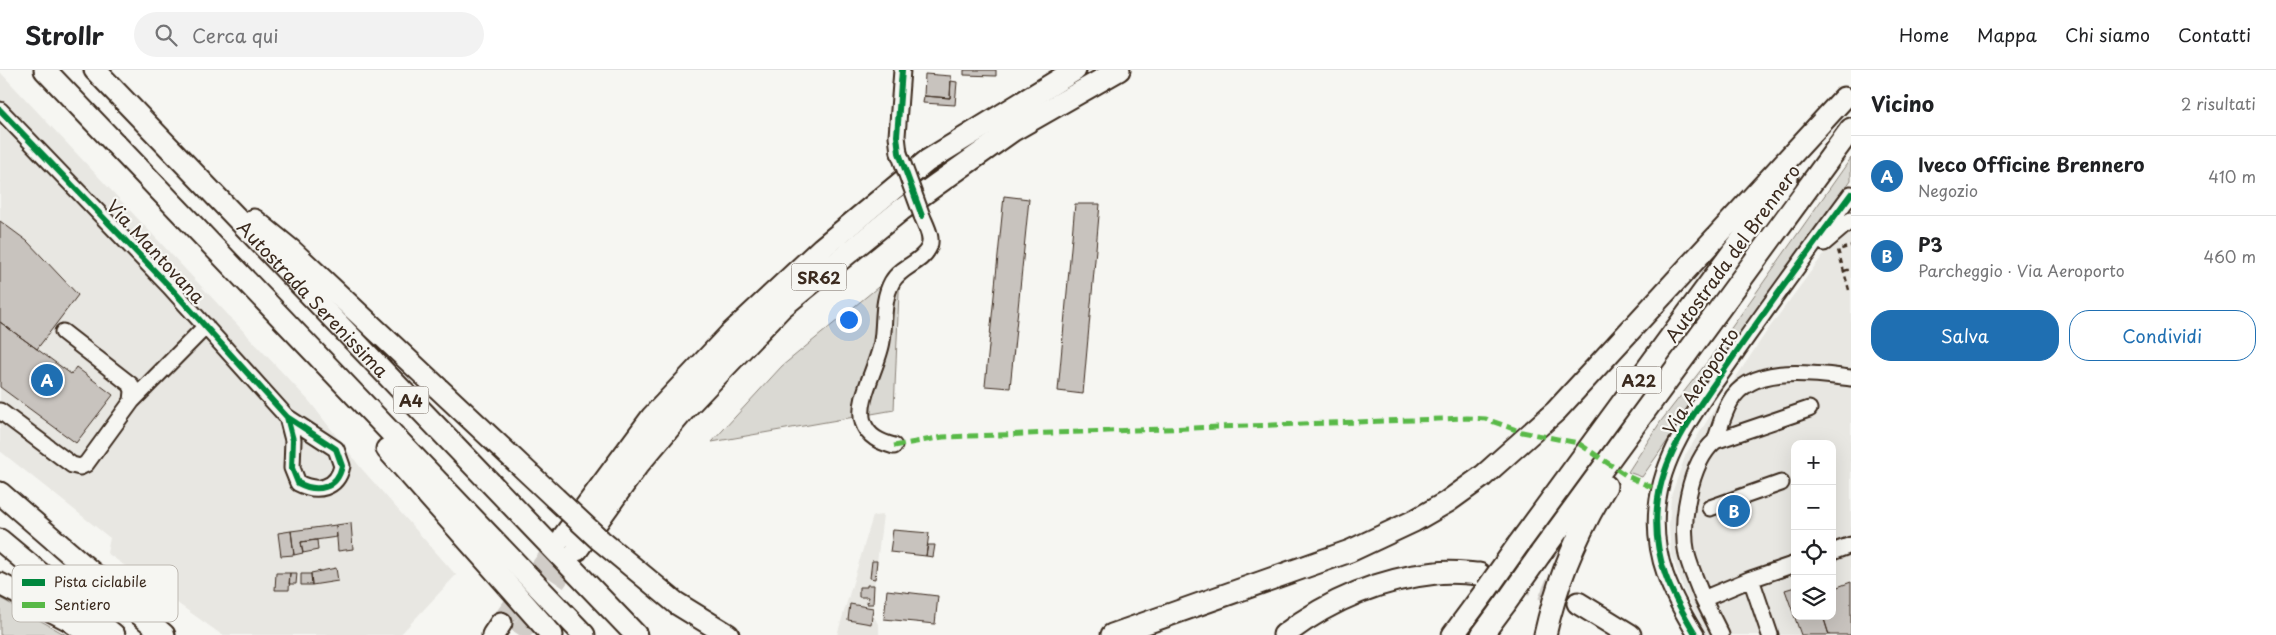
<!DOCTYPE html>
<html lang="it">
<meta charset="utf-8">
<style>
:root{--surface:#fff;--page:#f2f2f2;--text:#202124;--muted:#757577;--line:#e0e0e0;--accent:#1f6fb2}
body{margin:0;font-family:"Playpen Sans",sans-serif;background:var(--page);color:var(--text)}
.controls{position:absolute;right:15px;bottom:15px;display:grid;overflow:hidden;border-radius:10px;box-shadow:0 5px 20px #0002}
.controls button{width:45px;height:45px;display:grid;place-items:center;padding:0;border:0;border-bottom:1px solid var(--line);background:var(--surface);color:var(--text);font:25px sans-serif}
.you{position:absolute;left:848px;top:249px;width:18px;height:18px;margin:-12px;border:4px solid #fff;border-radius:50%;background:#1a73e8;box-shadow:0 0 0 8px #1a73e833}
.badge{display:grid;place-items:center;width:32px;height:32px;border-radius:50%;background:var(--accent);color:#fff;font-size:16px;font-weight:700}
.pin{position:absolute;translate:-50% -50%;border:2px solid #fff;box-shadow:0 1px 5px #0006}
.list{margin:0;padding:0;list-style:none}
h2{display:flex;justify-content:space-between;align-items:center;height:65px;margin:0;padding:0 20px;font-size:21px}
h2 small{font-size:16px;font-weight:400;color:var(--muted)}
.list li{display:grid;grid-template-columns:32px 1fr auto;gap:15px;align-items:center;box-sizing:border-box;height:80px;padding:0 20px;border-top:1px solid var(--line)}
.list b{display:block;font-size:19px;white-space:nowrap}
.list p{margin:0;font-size:16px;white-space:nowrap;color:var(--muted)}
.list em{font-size:16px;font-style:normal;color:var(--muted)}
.actions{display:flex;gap:10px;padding:15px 20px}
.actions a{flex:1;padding:11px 0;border:1px solid var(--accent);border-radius:20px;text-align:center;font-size:18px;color:var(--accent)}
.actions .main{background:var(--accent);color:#fff}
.icon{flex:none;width:28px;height:28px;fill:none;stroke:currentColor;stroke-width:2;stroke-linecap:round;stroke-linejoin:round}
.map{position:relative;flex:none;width:1851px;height:565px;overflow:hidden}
header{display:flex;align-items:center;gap:30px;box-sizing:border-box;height:70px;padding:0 25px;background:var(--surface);border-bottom:1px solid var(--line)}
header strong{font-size:24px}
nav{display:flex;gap:28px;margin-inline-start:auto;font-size:18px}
.search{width:350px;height:45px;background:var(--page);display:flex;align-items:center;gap:12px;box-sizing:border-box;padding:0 18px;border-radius:28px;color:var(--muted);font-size:19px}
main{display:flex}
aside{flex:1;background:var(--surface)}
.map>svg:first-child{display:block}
.built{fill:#e8e7e2;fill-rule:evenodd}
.green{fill:#dad9d3;stroke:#8a8278}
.building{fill:#c8c3be;stroke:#3b2a1e}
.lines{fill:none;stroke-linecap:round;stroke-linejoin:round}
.highway-tunnel{stroke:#d1cdc8;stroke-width:21;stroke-dasharray:21 11;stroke-linecap:butt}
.minor-casing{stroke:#3b2a1e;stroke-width:19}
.highway-casing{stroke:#3b2a1e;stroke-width:25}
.path{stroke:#3b2a1e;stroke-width:2.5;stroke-dasharray:5 4;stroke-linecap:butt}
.minor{stroke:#f6f6f2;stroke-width:15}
.highway{stroke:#f6f6f2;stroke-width:21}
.minor-bridge-casing{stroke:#3b2a1e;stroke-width:19;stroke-linecap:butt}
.highway-bridge-casing{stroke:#3b2a1e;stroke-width:25;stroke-linecap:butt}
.minor-bridge{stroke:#f6f6f2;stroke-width:15}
.highway-bridge{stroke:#f6f6f2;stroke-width:21}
.quiet{stroke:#58b947;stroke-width:5;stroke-dasharray:10 5;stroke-linecap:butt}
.cycleway-casing{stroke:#f6f6f2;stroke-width:9}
.cycleway{stroke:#00873e;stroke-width:6}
.labels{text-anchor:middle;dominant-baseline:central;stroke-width:4.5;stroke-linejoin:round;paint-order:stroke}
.shield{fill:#f6f6f2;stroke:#73675e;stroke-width:1}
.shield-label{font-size:16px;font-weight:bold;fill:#3b2a1e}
.street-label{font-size:18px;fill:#3b2a1e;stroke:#f6f6f2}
.key{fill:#f6f6f2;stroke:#beb9b2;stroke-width:1}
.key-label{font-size:14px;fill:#3b2a1e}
</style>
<header>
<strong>Strollr</strong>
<div class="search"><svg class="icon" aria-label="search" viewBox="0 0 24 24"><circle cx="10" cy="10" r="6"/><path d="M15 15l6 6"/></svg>Cerca qui</div>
<nav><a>Home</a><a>Mappa</a><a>Chi siamo</a><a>Contatti</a></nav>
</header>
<main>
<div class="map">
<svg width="1851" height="565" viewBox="0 0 1851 565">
<rect width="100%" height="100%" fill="#f6f6f2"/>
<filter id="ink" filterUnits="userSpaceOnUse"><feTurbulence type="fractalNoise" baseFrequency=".02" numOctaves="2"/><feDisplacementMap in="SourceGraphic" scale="10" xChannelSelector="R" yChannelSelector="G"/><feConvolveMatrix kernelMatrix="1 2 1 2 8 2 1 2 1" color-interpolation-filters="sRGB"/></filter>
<g filter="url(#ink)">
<path class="built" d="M0,2L310,332L361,398L456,505L400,565H222L107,483L110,468L0,381Z
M1851,147V565H1707L1686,525L1671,485L1669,456L1671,426L1686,384L1712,343L1767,261ZM1795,374H1832V546H1795Z
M883,445L871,541L879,556V565H837L873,446Z"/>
<path class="green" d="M1851,88V110L1642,407L1628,402L1661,351L1708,291Z
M900,199L894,340L712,372L782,296Z
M0,528L66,565H0Z"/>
<path class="building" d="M964,0H996V6L964,5Z
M925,4L951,6L950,28L924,26Z
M951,11L957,12L955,35L923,33L924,26L950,28Z
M1004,126L1029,129L1010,318L985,316Z
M1075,134H1100L1083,324L1058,321Z
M0,151L27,171L78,225L37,279L0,252Z
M0,252L71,304L76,297L113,325L76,373L0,317Z
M351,453L353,479L338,481L336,455Z
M336,455L337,467L301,472L303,483L294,485L291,461Z
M893,460L929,463L926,486L890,482Z
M291,461L294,485L281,486L278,463Z
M317,470L318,480L303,483L301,472Z
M928,475H935L933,487L926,486Z
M872,491H877L875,509L870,508Z
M336,498L338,511L312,515L311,503Z
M276,503H290L289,520H275Z
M290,503H297L296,514H289Z
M301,504H311L312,515H301Z
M1851,512V565H1829L1823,546H1832V519Z
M867,515H874L873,534H867L868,527H859V517H867Z
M1795,517V546H1823L1829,565H1801L1785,520Z
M887,520L938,526L935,554L884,549Z
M850,534L873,538L871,554L848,550Z"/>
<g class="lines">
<path class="highway-tunnel" d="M1480,504L1538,517L1578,533
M501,553L564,466
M519,565L577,480"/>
<g class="minor-casing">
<path id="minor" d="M0,40L169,216L287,347L336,379L342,396C337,419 317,423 298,413L292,398L293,370L287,347
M899,83L897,66L902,0
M1824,173L1851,150
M132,331L206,256
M0,341L72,395L80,397L86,394L132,331L133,321L131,315L63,262
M1715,371C1720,358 1723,344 1730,332C1751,293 1816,304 1851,308
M894,376C880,372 868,367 863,352C856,330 879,294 882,271C885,251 882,230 892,212C900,197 921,193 928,179C934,169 926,156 922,146
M1710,438L1781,413
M1832,482L1851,475
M1703,529C1698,515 1691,500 1687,485C1680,453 1689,393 1715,371L1809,339
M1696,565C1671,524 1652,487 1657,437C1662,381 1702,332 1733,287C1771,232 1811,178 1851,124
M1721,565L1703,529L1751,509
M1770,565L1751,509L1795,494"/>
</g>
<g class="highway-casing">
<g id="highway">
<path d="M45,0L584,565"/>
<path id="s1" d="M95,0L636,565"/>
<path d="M254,150L292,181L555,428"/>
<path d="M387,379L552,565"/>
<path d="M0,423L164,565"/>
<path d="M564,466L652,347L729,265L822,178L927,91L1075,0"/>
<path d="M0,470L114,565"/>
<path d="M600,470L676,533L728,565"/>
<path d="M1518,475L1787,108"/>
<path d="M577,480L637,396L687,337L782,237L901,140L937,114L1012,61L1119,0"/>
<path d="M1541,483L1851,59"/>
<path d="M0,514L69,550L90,565"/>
<path d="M1578,533L1630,565"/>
<path d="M493,565L501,553"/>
<path d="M1112,565L1350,481L1414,451L1447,432L1483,406L1556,341L1844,28"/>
<path d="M1284,565C1328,531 1380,509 1436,503C1450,501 1465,503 1479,504"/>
<path d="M1453,565L1487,519"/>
<path d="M1482,565L1505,534"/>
<path d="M1545,565C1557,511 1577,463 1606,416"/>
</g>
</g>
<path class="path" d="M1844,201L1851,199
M1849,220L1838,180L1851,176"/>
<use href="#minor" class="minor"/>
<use href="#highway" class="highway"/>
<g class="minor-bridge-casing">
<path id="minor-bridge" d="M899,83L922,146"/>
</g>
<g class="highway-bridge-casing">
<path id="highway-bridge" d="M555,428L600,470
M1487,519L1518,475
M1505,534L1541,483"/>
</g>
<use href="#minor-bridge" class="minor-bridge"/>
<use href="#highway-bridge" class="highway-bridge"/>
<path class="quiet" d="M894,376L943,367L1467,348L1486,349L1522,362L1578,373L1627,406L1660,421"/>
<g class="cycleway-casing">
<path id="cycleway" d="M902,0L897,66L899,83L922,146
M0,40L169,216L287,347L336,379L342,396C337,419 317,423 298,413L292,398L293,370L287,347
M1696,565C1671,524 1652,487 1657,437C1662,381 1702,332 1733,287C1771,232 1811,178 1851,124"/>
</g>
<use href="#cycleway" class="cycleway"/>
</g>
</g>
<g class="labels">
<g class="shield">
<rect x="791.5" y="193.5" width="55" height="27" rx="4"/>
<rect x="1616.5" y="296.5" width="45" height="27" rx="4"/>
<rect x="393.5" y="316.5" width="35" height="27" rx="4"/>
</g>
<g class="shield-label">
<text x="819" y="207">SR62</text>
<text x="1639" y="310">A22</text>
<text x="411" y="330">A4</text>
</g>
<g class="street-label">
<text transform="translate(156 181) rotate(47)">Via Mantovana</text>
<text transform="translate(1732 183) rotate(-54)">Autostrada del Brennero</text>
<text stroke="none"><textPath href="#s1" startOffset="316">Autostrada Serenissima</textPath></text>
<text transform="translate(1700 311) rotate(-57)">Via Aeroporto</text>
</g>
</g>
<rect x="12" y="495" width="166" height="57" rx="8" class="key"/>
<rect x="22" y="509" width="23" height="7" fill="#00873e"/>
<rect x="22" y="532" width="23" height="6" fill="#58b947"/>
<g class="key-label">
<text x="54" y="517">Pista ciclabile</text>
<text x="54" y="540">Sentiero</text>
</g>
</svg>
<div class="controls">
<button>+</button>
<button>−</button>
<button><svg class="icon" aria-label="locate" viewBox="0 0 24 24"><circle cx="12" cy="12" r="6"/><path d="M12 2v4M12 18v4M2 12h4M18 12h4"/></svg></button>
<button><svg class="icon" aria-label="layers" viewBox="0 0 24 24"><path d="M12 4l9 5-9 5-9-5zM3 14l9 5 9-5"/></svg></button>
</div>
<div class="you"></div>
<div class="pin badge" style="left:47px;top:310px">A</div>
<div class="pin badge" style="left:1734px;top:441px">B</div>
</div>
<aside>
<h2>Vicino<small>2 risultati</small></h2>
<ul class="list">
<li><span class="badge">A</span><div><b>Iveco Officine Brennero</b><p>Negozio</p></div><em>410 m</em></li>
<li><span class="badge">B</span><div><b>P3</b><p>Parcheggio · Via Aeroporto</p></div><em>460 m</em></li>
</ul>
<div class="actions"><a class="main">Salva</a><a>Condividi</a></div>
</aside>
</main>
